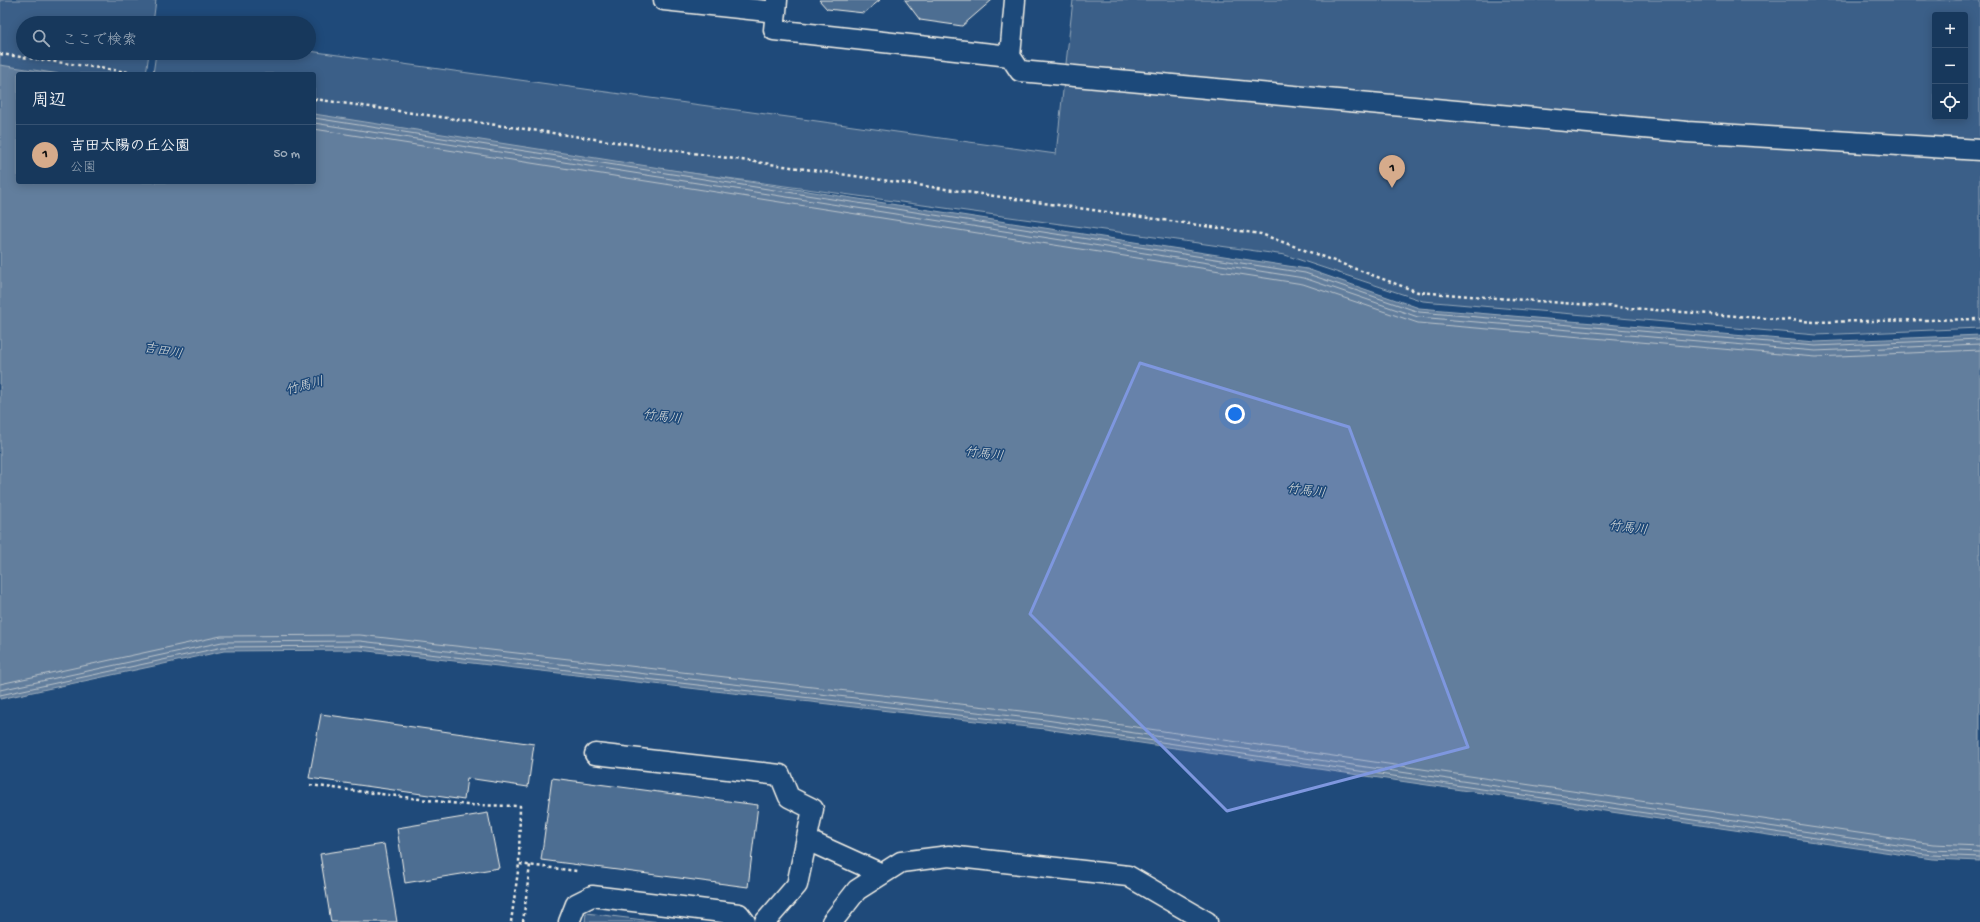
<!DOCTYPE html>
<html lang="ja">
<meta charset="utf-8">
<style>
:root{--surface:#17385c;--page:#203f62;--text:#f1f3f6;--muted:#9eacbb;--line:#365272;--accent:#d6ab8b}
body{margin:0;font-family:"Gochi Hand","Klee One",sans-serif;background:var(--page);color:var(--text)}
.controls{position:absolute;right:12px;top:12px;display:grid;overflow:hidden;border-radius:4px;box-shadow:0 2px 10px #0003}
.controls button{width:36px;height:36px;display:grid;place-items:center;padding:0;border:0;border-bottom:1px solid var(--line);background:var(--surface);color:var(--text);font:20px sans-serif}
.you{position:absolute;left:1235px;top:414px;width:14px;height:14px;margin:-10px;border:3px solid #fff;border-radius:50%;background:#1a73e8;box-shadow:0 0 0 6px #1a73e833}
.badge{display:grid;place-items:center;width:26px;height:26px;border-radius:50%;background:var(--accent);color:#111;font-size:13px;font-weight:700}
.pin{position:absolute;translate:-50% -33px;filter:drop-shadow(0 1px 2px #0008)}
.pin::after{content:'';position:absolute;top:21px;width:14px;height:12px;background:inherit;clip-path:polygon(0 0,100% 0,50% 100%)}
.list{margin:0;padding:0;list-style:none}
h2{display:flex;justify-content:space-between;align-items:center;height:52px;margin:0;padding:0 16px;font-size:17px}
h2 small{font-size:13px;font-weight:400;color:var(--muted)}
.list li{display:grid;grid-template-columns:26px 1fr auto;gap:12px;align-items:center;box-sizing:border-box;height:60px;padding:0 16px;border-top:1px solid var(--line)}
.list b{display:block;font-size:15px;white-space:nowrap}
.list p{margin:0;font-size:13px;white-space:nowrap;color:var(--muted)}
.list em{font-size:13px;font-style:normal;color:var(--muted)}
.icon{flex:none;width:22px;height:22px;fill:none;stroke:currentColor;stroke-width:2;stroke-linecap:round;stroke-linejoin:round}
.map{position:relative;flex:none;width:1980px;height:922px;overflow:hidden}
.search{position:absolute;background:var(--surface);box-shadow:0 2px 10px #0003;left:16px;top:16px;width:300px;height:44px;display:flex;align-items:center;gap:10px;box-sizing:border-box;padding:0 14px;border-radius:22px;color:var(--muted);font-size:15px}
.panel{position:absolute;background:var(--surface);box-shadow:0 2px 10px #0003;left:16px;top:72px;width:300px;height:112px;border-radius:4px}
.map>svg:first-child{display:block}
.green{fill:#3a5f88;stroke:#97a8b8;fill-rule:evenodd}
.water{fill:#627e9d;stroke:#9cacbb}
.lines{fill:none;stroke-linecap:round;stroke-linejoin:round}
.shore{stroke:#bac3ca;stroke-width:1}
.building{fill:#4d6e92;stroke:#f4f1e8}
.lane-casing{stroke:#f4f1e8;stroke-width:23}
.path{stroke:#f4f1e8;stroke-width:2.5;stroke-dasharray:3 3;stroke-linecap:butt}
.lane{stroke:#1f4a7a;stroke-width:20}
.marked{fill:#7e97df;fill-opacity:0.2;stroke:#7e97df;stroke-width:3;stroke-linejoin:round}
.labels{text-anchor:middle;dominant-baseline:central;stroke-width:3;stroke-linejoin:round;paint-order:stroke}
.water-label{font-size:13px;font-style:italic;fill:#dee0dd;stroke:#1f4a7a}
</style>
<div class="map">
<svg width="1980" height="922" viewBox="0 0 1980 922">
<rect width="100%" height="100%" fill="#1f4a7a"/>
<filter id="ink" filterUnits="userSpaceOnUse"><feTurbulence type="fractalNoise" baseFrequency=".025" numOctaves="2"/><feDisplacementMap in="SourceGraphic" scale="8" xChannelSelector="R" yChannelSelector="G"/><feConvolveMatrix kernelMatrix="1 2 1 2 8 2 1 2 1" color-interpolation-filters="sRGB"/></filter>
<g filter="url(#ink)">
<path class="green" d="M0,0H156L153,23H23V53H149L146,74H35L0,66Z
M1073,0H1980V328L1816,335L1423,301L1285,255L314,121V74H153L156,53H309V51L1056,154ZM1935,15H1965V117H1935Z
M586,913L660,922H585Z"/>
<path class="water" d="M0,65L60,74H18V182H314V114L1307,269L1419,308L1815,342L1980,335V861L1932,859L1045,729L359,650L224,651L0,699Z"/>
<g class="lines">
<path class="shore" d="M314,118L1305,273L1419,312L1815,346L1980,339
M314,123L1304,278L1418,317L1815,351L1980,344
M314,129L1303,284L1418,323L1815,357L1980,350
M0,684L221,636L360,635L1047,714L1933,844L1980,846
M0,690L222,642L360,641L1046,720L1932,850L1980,852
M0,695L223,647L359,646L1045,725L1932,855L1980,857"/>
</g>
<path class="building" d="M819,0H880L864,13L827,9Z
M905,0H992L962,26L920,20Z
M321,714L534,744L528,787L467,778L464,800L309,778Z
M552,778L758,805L748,887L541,860Z
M488,813L499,868L405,883L397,828Z
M384,844L397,922H331L320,854Z"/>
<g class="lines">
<g class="lane-casing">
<path id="lane" d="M664,0L776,12L777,0
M776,12L774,30L1010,56L1015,0
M1010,56L1020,71L1687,132L1980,150
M595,754L780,775L789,797L813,809L797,885L765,922
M807,840L882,874
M569,922L576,904L592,896L739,914L745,922
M832,922L857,890L901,862L949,856L1128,876L1207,922"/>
</g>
<path class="path" d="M0,54L142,74
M314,99L1261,234L1418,292L1815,322L1980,319
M310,785L467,805L520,806L519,864L577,871
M511,922L519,864
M523,922L530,865"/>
<use href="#lane" class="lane"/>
</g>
</g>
<path class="marked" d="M1140,363L1349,427L1468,747L1227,811L1030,614Z"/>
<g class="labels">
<g class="water-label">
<text transform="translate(163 352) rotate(10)">吉田川</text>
<text transform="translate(305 387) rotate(-15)">竹馬川</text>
<text transform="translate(662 418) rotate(7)">竹馬川</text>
<text transform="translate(984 455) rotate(7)">竹馬川</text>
<text transform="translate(1306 492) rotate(7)">竹馬川</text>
<text transform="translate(1628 529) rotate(7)">竹馬川</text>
</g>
</g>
</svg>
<div class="controls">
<button>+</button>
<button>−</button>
<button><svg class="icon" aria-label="locate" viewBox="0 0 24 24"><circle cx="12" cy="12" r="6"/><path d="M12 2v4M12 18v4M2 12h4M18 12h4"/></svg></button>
</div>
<div class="you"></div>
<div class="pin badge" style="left:1392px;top:188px">1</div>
<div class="search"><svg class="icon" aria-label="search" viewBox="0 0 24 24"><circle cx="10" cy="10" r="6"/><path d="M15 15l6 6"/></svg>ここで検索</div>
<section class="panel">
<h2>周辺<small></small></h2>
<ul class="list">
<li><span class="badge">1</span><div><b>吉田太陽の丘公園</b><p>公園</p></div><em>50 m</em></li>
</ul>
</section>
</div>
